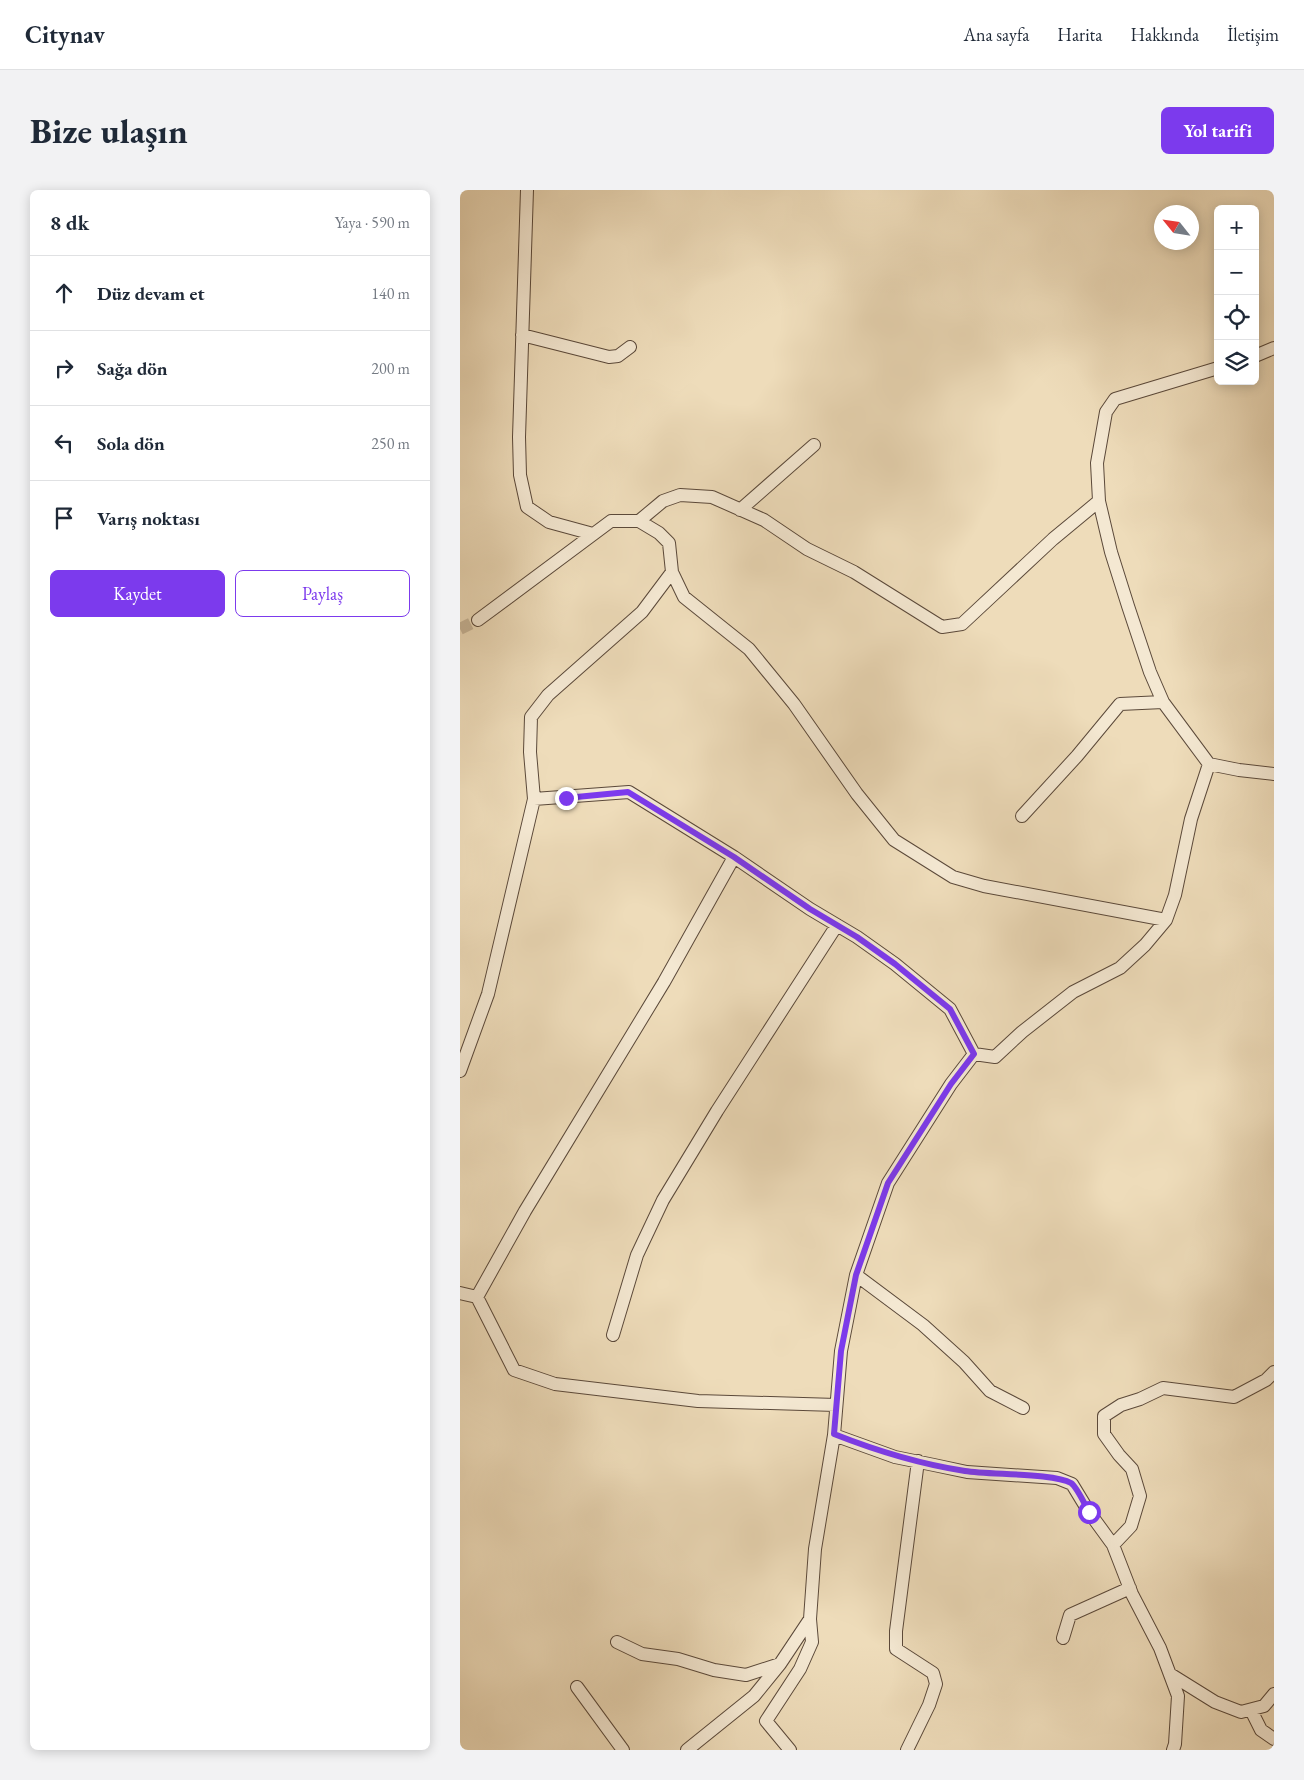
<!DOCTYPE html>
<html lang="tr">
<meta charset="utf-8">
<style>
:root{--surface:#fff;--page:#f2f2f3;--text:#1f2937;--muted:#747a83;--line:#e0e1e3;--accent:#7c3aed}
body{margin:0;font-family:"EB Garamond",serif;background:var(--page);color:var(--text)}
.controls{position:absolute;right:15px;top:15px;display:grid;overflow:hidden;border-radius:8px;box-shadow:0 2px 12px #0003}
.controls button{width:45px;height:45px;display:grid;place-items:center;padding:0;border:0;border-bottom:1px solid var(--line);background:var(--surface);color:var(--text);font:25px sans-serif}
.compass{position:absolute;left:694px;top:15px;width:45px;height:45px;border-radius:50%;background:var(--surface);box-shadow:0 2px 12px #0003;rotate:300deg}
.stop{position:absolute;width:15px;height:15px;margin:-11px;border:4px solid #7c3aed;border-radius:50%;background:#fff}
.stop.end{background:#7c3aed;border-color:#fff;box-shadow:0 1px 5px #0008}
.list{margin:0;padding:0;list-style:none}
h2{display:flex;justify-content:space-between;align-items:center;height:65px;margin:0;padding:0 20px;font-size:21px}
h2 small{font-size:16px;font-weight:400;color:var(--muted)}
.list li{display:grid;grid-template-columns:32px 1fr auto;gap:15px;align-items:center;box-sizing:border-box;height:75px;padding:0 20px;border-top:1px solid var(--line)}
.list b{display:block;font-size:19px;white-space:nowrap}
.list em{font-size:16px;font-style:normal;color:var(--muted)}
.actions{display:flex;gap:10px;padding:15px 20px}
.actions a{flex:1;padding:11px 0;border:1px solid var(--accent);border-radius:8px;text-align:center;font-size:18px;color:var(--accent)}
.actions .main{background:var(--accent);color:#fff}
.icon{flex:none;width:28px;height:28px;fill:none;stroke:currentColor;stroke-width:2;stroke-linecap:round;stroke-linejoin:round}
.map{position:relative;flex:none;width:814px;height:1560px;overflow:hidden;border-radius:8px}
header{display:flex;align-items:center;gap:30px;box-sizing:border-box;height:70px;padding:0 25px;background:var(--surface);border-bottom:1px solid var(--line)}
header strong{font-size:24px}
nav{display:flex;gap:28px;margin-inline-start:auto;font-size:18px}
.intro{display:flex;align-items:center;justify-content:space-between;box-sizing:border-box;height:120px;padding:0 30px}
h1{margin:0;font-size:35px}
.button{padding:12px 22px;border-radius:8px;background:var(--accent);color:#fff;font-size:18px;font-weight:700}
main{display:flex;gap:30px;padding:0 30px}
aside{flex:1;background:var(--surface);border-radius:8px;box-shadow:0 2px 12px #0003}
.map>svg:first-child{display:block}
.lines{fill:none;stroke-linecap:round;stroke-linejoin:round}
.street-tunnel{stroke:#c7b598;stroke-width:12;stroke-dasharray:12 6;stroke-linecap:butt}
.street-casing{stroke:#5b493a;stroke-width:14}
.street{stroke:#f4e8d2;stroke-width:12}
.route{stroke:#7c3aed;stroke-width:6}
</style>
<header>
<strong>Citynav</strong>
<nav><a>Ana sayfa</a><a>Harita</a><a>Hakkında</a><a>İletişim</a></nav>
</header>
<div class="intro"><h1>Bize ulaşın</h1><a class="button">Yol tarifi</a></div>
<main>
<aside>
<h2>8 dk<small>Yaya · 590 m</small></h2>
<ul class="list">
<li><svg class="icon" aria-label="ahead" viewBox="0 0 24 24"><path d="M12 20V5M6 11l6-6 6 6"/></svg><div><b>Düz devam et</b></div><em>140 m</em></li>
<li><svg class="icon" aria-label="right" viewBox="0 0 24 24"><path d="M7 20v-9h11M14 6l5 5-5 5"/></svg><div><b>Sağa dön</b></div><em>200 m</em></li>
<li><svg class="icon" aria-label="left" viewBox="0 0 24 24"><path d="M17 20v-9H6M10 6l-5 5 5 5"/></svg><div><b>Sola dön</b></div><em>250 m</em></li>
<li><svg class="icon" aria-label="arrive" viewBox="0 0 24 24"><path d="M6 21V4h12l-3 4 3 4H6"/></svg><div><b>Varış noktası</b></div></li>
</ul>
<div class="actions"><a class="main">Kaydet</a><a>Paylaş</a></div>
</aside>
<div class="map">
<svg width="814" height="1560" viewBox="0 0 814 1560">
<rect width="100%" height="100%" fill="#eedcba"/>
<filter id="stains"><feTurbulence type="fractalNoise" baseFrequency=".004" numOctaves="4"/><feColorMatrix values="0 0 0 0 .2 0 0 0 0 .09 0 0 0 0 .02 0 0 0 .5 -.17"/></filter>
<radialGradient id="worn" r=".72"><stop offset=".6" stop-color="#630" stop-opacity="0"/><stop offset="1" stop-color="#630" stop-opacity=".3"/></radialGradient>
<g class="lines">
<path class="street-tunnel" d="M0,439L18,430"/>
<g class="street-casing">
<path id="street" d="M67,0L59,247L60,285L67,317L89,332L133,344
M62,145L149,167L158,166L170,157
M795,166L814,158
M639,311L637,273L646,222L655,209L758,178
M280,320L354,255
M179,331L203,311L220,305L252,307L304,330L347,359L394,382L482,437L502,434L593,349L639,311L651,362L668,416L690,482L703,512L749,574
M212,382L224,407L289,459L334,514L397,604L434,650L493,687L524,696L706,730
M74,609L169,602L274,667L350,719L397,747L435,774L490,819L514,864L535,867L562,842L613,802L660,778L685,755L706,730L715,705L731,629L749,574L779,580L814,584
M562,626L617,566L660,514L703,512
M0,881L28,804L74,609L70,562L71,527L88,505L182,422L212,382L209,353L199,343L179,331H151L18,430
M396,1085L463,1135L504,1172L530,1201L563,1218
M0,1103L17,1107L65,1021L204,792L274,667
M17,1107L54,1180L95,1194L238,1211L376,1215
M153,1145L177,1065L203,1010L257,921L377,735
M374,1245L435,1267L474,1275L507,1282L597,1288L612,1294L629,1322L653,1355L672,1404L700,1458L718,1506L715,1554L713,1560
M653,1355L671,1336L680,1306L672,1279L659,1265L644,1244V1226L661,1215L680,1209L703,1198L774,1207L806,1190L814,1182
M603,1448L610,1425L670,1398
M157,1452L182,1464L218,1469L254,1480L286,1485L320,1474
M710,1484L755,1512L781,1522L804,1516L814,1504
M117,1497L163,1560
M791,1520L801,1540L814,1549
M227,1560L294,1506L320,1474L350,1429L355,1359L374,1245L381,1161L396,1085L428,993L491,894L514,864
M330,1560L306,1531L340,1479L352,1452L350,1429
M447,1560L469,1515L476,1494L473,1483L436,1459V1441L458,1271"/>
</g>
<use href="#street" class="street"/>
</g>
<g class="lines">
<path class="route" d="M106,608L168,602L274,667L350,719L397,747L435,774L490,819L514,864L491,894L428,993L396,1085L381,1161L374,1244C417,1261 459,1274 505,1281C530,1285 594,1283 611,1293C617,1297 625,1315 629,1322"/>
</g>
<rect width="100%" height="100%" filter="url(#stains)"/>
<rect width="100%" height="100%" fill="url(#worn)"/>
</svg>
<div class="controls">
<button>+</button>
<button>−</button>
<button><svg class="icon" aria-label="locate" viewBox="0 0 24 24"><circle cx="12" cy="12" r="6"/><path d="M12 2v4M12 18v4M2 12h4M18 12h4"/></svg></button>
<button><svg class="icon" aria-label="layers" viewBox="0 0 24 24"><path d="M12 4l9 5-9 5-9-5zM3 14l9 5 9-5"/></svg></button>
</div>
<svg class="compass" viewBox="-18 -18 36 36"><path d="M0-13l5 13h-10z" fill="#e53935"/><path d="M0 13l5-13h-10z" fill="#747a83"/></svg>
<div class="stop" style="left:629px;top:1322px"></div>
<div class="stop end" style="left:106px;top:608px"></div>
</div>
</main>
